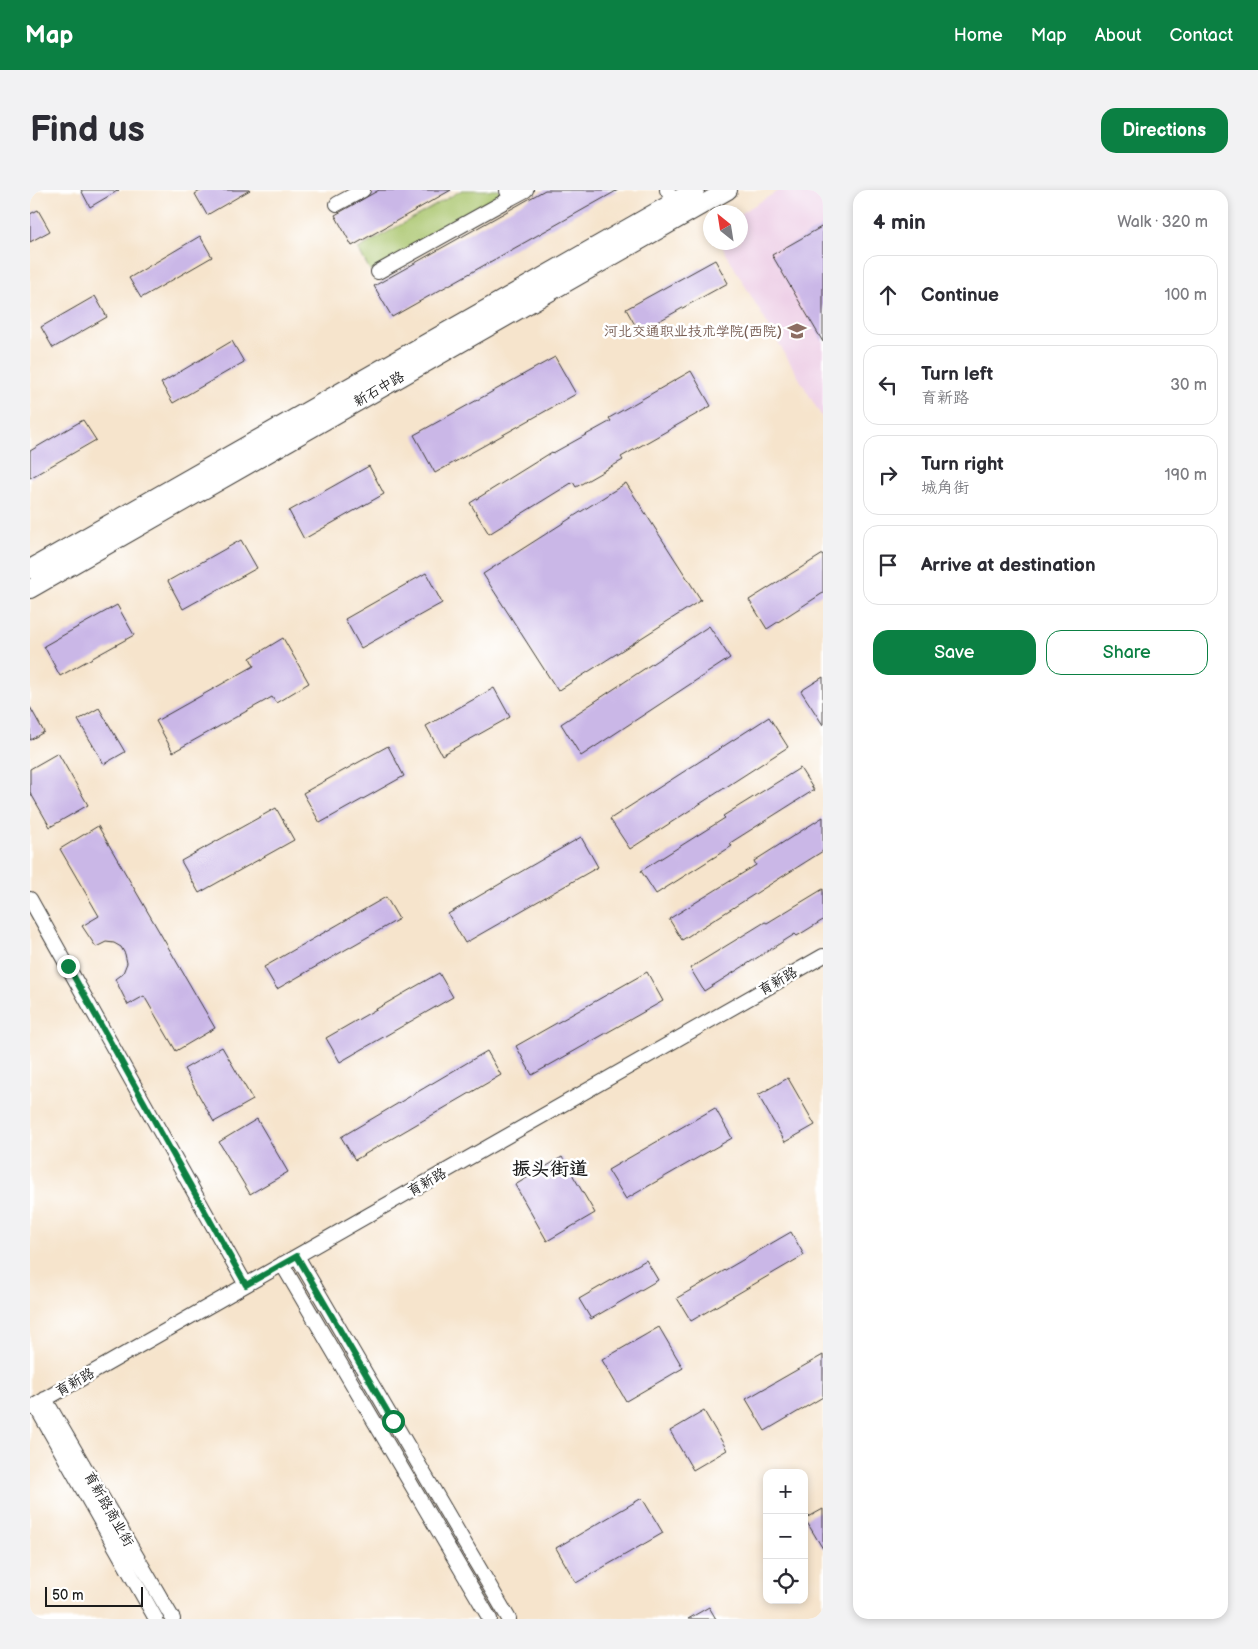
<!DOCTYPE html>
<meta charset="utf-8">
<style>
:root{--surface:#fff;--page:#f2f2f3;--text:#2b2b33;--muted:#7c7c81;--line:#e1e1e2;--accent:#0b8043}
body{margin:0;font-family:"Balsamiq Sans","LXGW WenKai TC",sans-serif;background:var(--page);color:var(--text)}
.controls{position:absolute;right:15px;bottom:15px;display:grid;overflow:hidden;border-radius:10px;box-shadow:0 2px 8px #0003}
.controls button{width:45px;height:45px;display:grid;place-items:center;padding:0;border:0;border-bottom:1px solid var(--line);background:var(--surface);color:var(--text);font:25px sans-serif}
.compass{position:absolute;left:673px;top:15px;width:45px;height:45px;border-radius:50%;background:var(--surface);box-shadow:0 2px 8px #0003;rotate:330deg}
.scale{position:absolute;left:15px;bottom:12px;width:98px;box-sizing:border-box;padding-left:5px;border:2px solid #1c1c1c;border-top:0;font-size:14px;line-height:18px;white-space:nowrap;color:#1c1c1c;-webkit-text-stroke:4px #fff;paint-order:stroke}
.stop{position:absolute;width:15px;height:15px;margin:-11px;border:4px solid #0b8043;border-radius:50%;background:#fff}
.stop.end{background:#0b8043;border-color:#fff;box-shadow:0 1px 5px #0008}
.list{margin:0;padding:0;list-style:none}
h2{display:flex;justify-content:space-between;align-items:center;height:65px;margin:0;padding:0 20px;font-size:21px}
h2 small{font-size:16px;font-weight:400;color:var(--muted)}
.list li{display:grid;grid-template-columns:32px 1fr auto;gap:15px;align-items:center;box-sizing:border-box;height:80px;margin:0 10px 10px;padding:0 10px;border:1px solid var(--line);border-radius:15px}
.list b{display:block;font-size:19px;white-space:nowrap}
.list p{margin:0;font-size:16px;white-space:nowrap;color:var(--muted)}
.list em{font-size:16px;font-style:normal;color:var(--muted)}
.actions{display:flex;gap:10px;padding:15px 20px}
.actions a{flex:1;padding:11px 0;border:1px solid var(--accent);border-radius:15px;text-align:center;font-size:18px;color:var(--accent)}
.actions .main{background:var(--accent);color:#fff}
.icon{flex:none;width:28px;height:28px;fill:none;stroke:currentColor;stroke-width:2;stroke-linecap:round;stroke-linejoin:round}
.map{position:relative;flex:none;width:793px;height:1429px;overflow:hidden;border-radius:15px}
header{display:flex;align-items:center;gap:30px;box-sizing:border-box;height:70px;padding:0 25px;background:var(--accent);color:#fff}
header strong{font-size:24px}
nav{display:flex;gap:28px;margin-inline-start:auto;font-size:18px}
.intro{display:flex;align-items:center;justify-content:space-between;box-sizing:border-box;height:120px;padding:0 30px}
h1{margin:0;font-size:35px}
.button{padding:12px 22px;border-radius:15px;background:var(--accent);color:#fff;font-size:18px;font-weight:700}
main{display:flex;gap:30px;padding:0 30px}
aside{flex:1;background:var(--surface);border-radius:15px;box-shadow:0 2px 8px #0003}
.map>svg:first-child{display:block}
.built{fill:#eed0e7}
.green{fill:#a8c46a;stroke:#627043}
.building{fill:#cab7e7}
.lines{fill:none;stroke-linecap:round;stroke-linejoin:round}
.minor-casing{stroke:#3d3a36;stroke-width:16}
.major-casing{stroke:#3d3a36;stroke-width:20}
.minor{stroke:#fff;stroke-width:14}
.major{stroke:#fff;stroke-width:18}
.route{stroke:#0b8043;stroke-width:6}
.labels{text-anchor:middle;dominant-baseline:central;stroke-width:5;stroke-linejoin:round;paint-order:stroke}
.education-label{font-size:14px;fill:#785e54;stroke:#fff;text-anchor:end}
.street-label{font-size:14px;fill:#1c1c1c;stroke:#fff}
.district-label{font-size:19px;font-weight:bold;fill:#1c1c1c;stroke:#fff}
</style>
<header>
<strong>Map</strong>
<nav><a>Home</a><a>Map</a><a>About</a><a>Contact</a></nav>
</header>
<div class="intro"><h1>Find us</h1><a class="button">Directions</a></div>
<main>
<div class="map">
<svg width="793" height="1429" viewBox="0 0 793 1429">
<rect width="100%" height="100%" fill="#fff"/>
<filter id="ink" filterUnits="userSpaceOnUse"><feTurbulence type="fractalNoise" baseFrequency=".02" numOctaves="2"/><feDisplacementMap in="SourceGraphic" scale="10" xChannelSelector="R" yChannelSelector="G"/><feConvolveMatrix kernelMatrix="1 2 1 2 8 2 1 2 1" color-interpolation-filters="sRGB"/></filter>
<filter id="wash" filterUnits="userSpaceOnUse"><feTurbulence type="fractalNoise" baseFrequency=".0096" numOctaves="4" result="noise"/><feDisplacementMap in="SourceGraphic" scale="20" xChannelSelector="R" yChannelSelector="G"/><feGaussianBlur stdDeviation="1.12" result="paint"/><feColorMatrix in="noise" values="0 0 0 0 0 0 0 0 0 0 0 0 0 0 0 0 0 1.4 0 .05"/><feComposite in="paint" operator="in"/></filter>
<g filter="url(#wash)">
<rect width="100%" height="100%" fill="#f6e4cc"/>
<path class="built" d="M750,0H793V229L690,53L710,52L711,23Z"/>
<path class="green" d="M432,0H469L474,8L341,82L328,59Z"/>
<g id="blocks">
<path class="building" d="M51,0H89L60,17Z
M172,0H220L177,25L165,4Z
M349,0H421L322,56L305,25Z
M515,0H588L362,127L344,96Z
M8,20L20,41L0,52V24Z
M793,36V152L742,65Z
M170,46L182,67L111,108L99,88Z
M685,70L698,93L609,142L596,119Z
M65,106L77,127L23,158L11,137Z
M202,151L214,172L143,213L131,193Z
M525,167L546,204L405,283L384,245Z
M661,181L681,216L591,267L593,270L546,297L543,292L459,344L440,313L522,262L523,263L581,231L579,228Z
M53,230L66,250L0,288V261Z
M339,276L354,304L274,349L259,321Z
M596,293L671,410L528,501L453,384Z
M211,350L227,378L153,419L138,391Z
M793,364V403L737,439L719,410Z
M396,383L412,413L331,458L315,429Z
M87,415L104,445L30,486L14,456Z
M679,436L700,468L551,566L531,534Z
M253,448L279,493L246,513L242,507L143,562L126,531L224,476L220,468Z
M793,487V535L771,501Z
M464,498L480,527L412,565L396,536Z
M0,517L14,542L0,550Z
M69,518L95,562L74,574L48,530Z
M739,527L758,557L600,659L580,629Z
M358,556L374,586L290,633L273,603Z
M28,563L58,615L20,637L0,602V579Z
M770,578L784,600L700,653L702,656L626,704L611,681L695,628L693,626Z
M246,618L264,650L169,703L151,671Z
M793,627V661L652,750L639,729L726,675L724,671Z
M68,636L185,838L146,861L114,806L98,815L85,789L93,783L97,773L95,764L91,757L84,753L76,752L66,757L52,736L69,726L30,659Z
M551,647L568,677L435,753L418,724Z
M793,699V730L767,746L765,744L674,801L660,778L735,732L737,733Z
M356,707L369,729L247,799L234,777Z
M617,782L633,811L502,885L486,856Z
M409,783L423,807L310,872L296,848Z
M192,857L223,910L184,932L154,879Z
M457,861L471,885L325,970L311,947Z
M758,888L785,935L755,952L728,905Z
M685,918L702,948L596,1009L578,980Z
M227,929L258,982L220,1004L189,952Z
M532,967L565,1023L517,1051L485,995Z
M761,1042L774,1065L661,1131L647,1108Z
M616,1070L628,1090L561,1129L549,1109Z
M629,1137L653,1178L596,1211L572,1170Z
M793,1165V1207L735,1241L716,1209Z
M674,1221L697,1260L663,1280L640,1241Z
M612,1308L633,1343L546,1393L526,1358Z
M793,1319V1359L775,1329Z
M679,1417L686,1429H658Z"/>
</g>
</g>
<g filter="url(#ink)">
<use href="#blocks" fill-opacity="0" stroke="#3d3a36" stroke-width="1"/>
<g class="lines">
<g class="minor-casing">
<path id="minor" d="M637,0L644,12
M477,1L481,8L496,0
M307,14L333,0
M348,82L481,8
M0,709L216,1095
M267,1066L479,1429
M252,1074L460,1429
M15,1209L143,1429
M5,1215L126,1429
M0,1218L793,766"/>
</g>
<g class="major-casing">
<path id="major" d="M0,379L665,0
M0,399L698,0"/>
</g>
<use href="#minor" class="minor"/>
<use href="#major" class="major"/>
</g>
</g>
<g class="lines" filter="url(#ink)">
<path class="route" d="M38,776L216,1095L267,1066L363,1231"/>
</g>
<defs>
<g id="university-bare" transform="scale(1.5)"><path d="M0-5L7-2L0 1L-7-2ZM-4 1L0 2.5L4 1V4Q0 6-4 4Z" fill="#8d6e63" stroke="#fff" stroke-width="2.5" paint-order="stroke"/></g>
</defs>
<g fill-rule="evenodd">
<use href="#university-bare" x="767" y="141"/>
</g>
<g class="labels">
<g class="education-label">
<text x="752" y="141">河北交通职业技术学院(西院)</text>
</g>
<g class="street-label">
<text transform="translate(349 199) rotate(-30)">新石中路</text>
<text transform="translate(748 791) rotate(-30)">育新路</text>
<text transform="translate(397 992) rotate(-30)">育新路</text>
<text transform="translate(45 1192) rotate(-30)">育新路</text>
<text transform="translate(79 1319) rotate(60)">育新路商业街</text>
</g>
<g class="district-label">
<text x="520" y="979">振头街道</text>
</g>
</g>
</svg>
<div class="controls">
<button>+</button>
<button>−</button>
<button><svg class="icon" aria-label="locate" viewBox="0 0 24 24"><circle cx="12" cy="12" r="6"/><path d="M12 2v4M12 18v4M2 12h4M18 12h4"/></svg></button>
</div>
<svg class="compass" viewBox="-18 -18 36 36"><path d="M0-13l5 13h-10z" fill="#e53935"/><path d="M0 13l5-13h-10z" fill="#7c7c81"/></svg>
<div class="scale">50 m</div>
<div class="stop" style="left:363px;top:1231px"></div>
<div class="stop end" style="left:38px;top:776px"></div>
</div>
<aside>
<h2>4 min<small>Walk · 320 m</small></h2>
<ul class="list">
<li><svg class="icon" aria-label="ahead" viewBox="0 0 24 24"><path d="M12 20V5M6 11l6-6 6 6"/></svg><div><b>Continue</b></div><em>100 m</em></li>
<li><svg class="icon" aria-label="left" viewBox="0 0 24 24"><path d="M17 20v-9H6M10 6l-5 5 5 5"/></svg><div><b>Turn left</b><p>育新路</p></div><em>30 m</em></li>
<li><svg class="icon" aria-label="right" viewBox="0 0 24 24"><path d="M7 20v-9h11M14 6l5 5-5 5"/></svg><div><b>Turn right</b><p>城角街</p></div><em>190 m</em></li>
<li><svg class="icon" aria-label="arrive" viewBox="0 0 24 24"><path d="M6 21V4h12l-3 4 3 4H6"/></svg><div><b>Arrive at destination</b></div></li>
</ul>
<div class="actions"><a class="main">Save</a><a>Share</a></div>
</aside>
</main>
